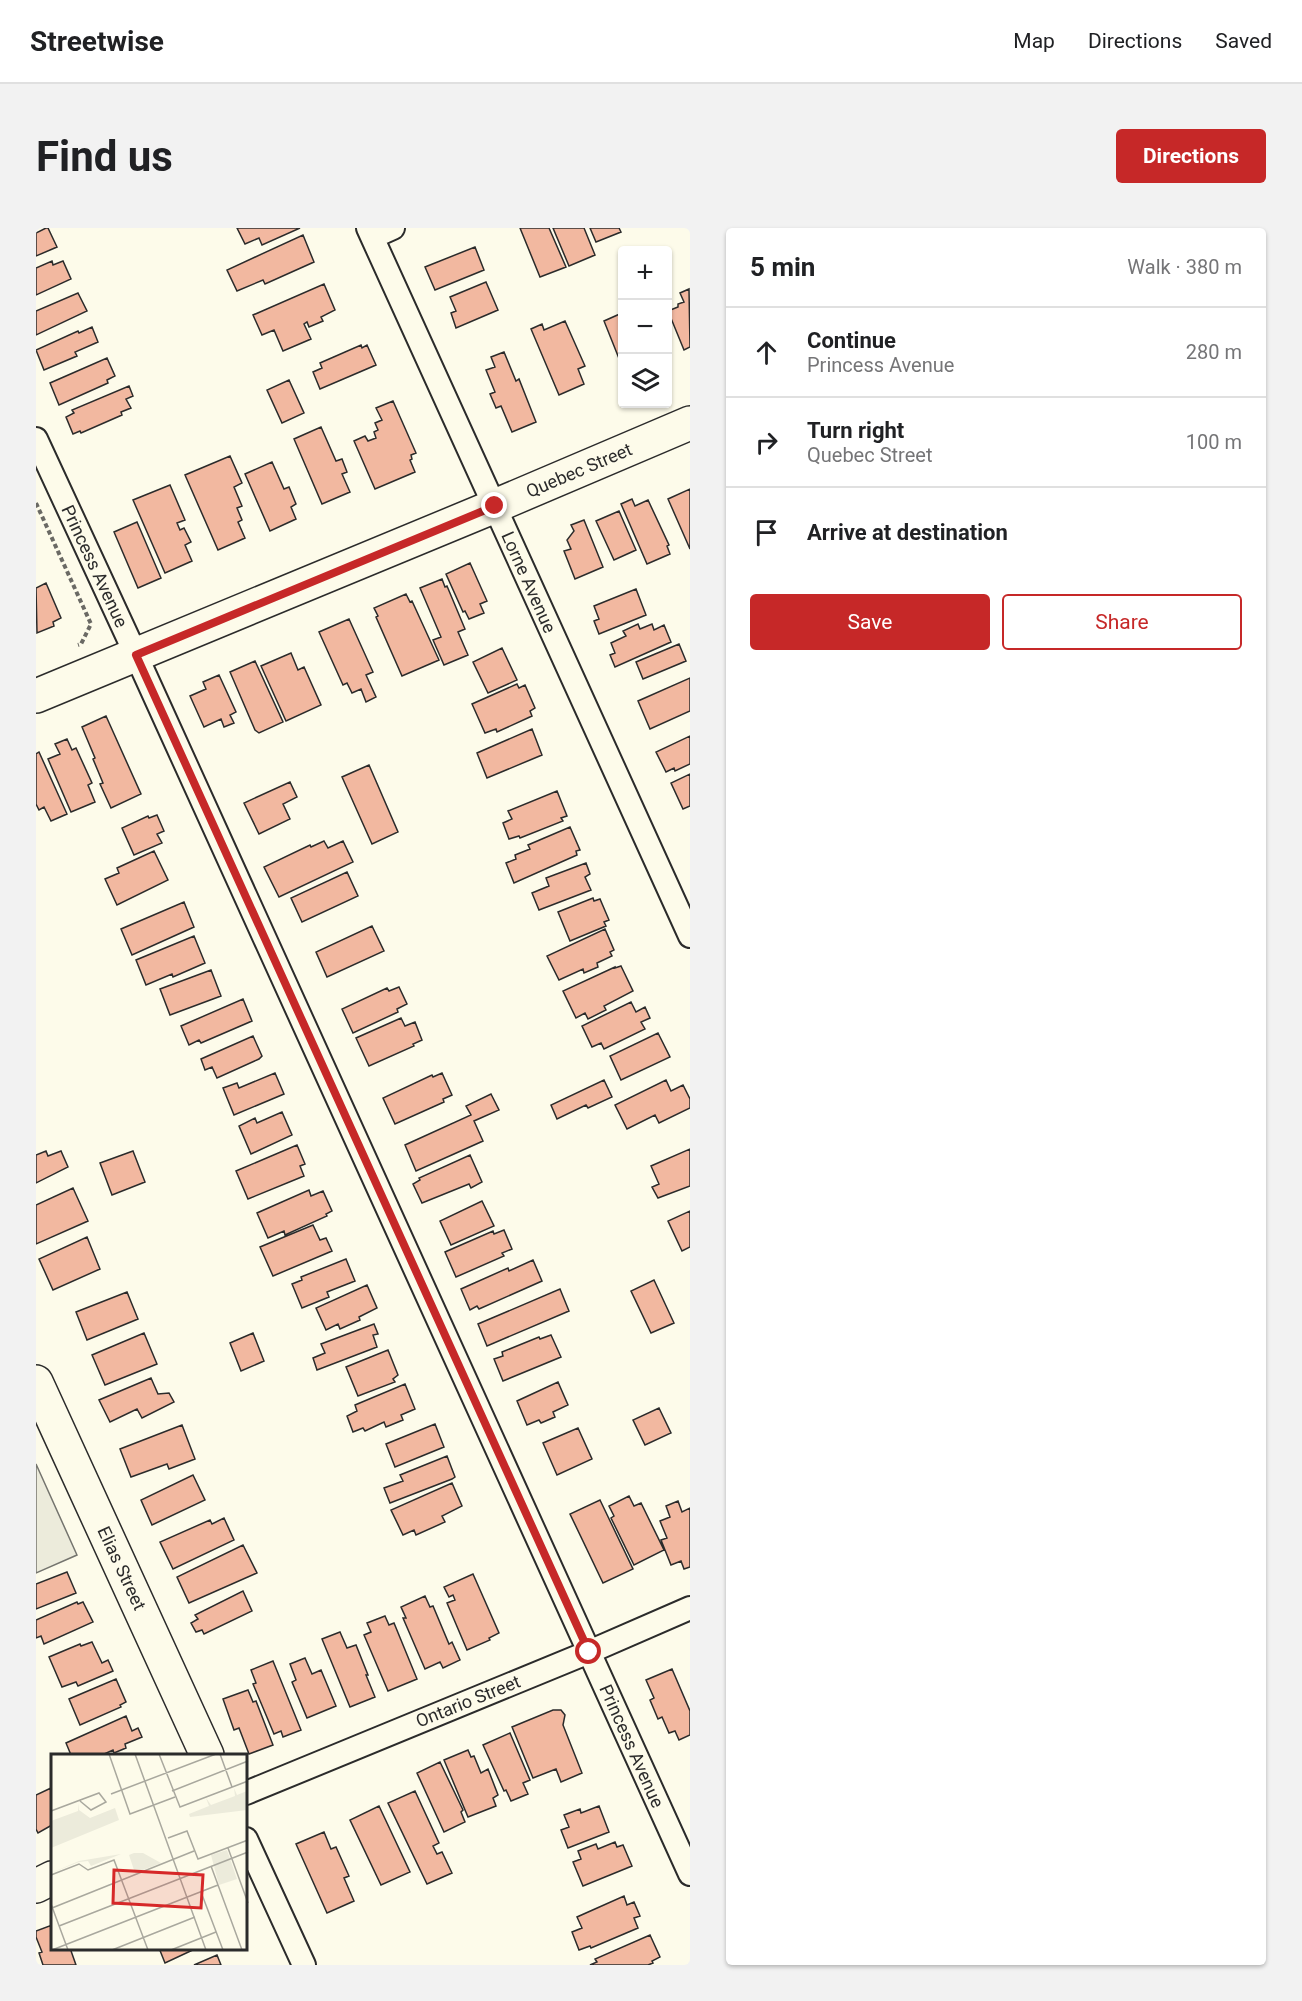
<!DOCTYPE html>
<meta charset="utf-8">
<style>
:root{--surface:#fff;--page:#f2f2f2;--text:#202124;--muted:#757577;--line:#e0e0e0;--accent:#c62828}
body{margin:0;font-family:Roboto,sans-serif;background:var(--page);color:var(--text)}
.controls{position:absolute;right:18px;top:18px;display:grid;overflow:hidden;border-radius:6px;box-shadow:0 2px 4px #0004}
.controls button{width:54px;height:54px;display:grid;place-items:center;padding:0;border:0;border-bottom:2px solid var(--line);background:var(--surface);color:var(--text);font:30px sans-serif}
.stop{position:absolute;width:18px;height:18px;margin:-14px;border:4px solid #c62828;border-radius:50%;background:#fff}
.stop.end{background:#c62828;border-color:#fff;box-shadow:0 2px 6px #0008}
.list{margin:0;padding:0;list-style:none}
h2{display:flex;justify-content:space-between;align-items:center;height:78px;margin:0;padding:0 24px;font-size:26px}
h2 small{font-size:20px;font-weight:400;color:var(--muted)}
.list li{display:grid;grid-template-columns:39px 1fr auto;gap:18px;align-items:center;box-sizing:border-box;height:90px;padding:0 24px;border-top:2px solid var(--line)}
.list b{display:block;font-size:22px;white-space:nowrap}
.list p{margin:0;font-size:20px;white-space:nowrap;color:var(--muted)}
.list em{font-size:20px;font-style:normal;color:var(--muted)}
.actions{display:flex;gap:12px;padding:18px 24px}
.actions a{flex:1;padding:14px 0;border:2px solid var(--accent);border-radius:6px;text-align:center;font-size:21px;color:var(--accent)}
.actions .main{background:var(--accent);color:#fff}
.icon{flex:none;width:33px;height:33px;fill:none;stroke:currentColor;stroke-width:2;stroke-linecap:round;stroke-linejoin:round}
.map{position:relative;flex:none;width:654px;height:1737px;overflow:hidden;border-radius:6px}
header{display:flex;align-items:center;gap:36px;box-sizing:border-box;height:84px;padding:0 30px;background:var(--surface);border-bottom:2px solid var(--line)}
header strong{font-size:28px}
nav{display:flex;gap:33px;margin-inline-start:auto;font-size:21px}
.intro{display:flex;align-items:center;justify-content:space-between;box-sizing:border-box;height:144px;padding:0 36px}
h1{margin:0;font-size:42px}
.button{padding:15px 27px;border-radius:6px;background:var(--accent);color:#fff;font-size:21px;font-weight:700}
main{display:flex;gap:36px;padding:0 36px}
aside{flex:1;background:var(--surface);border-radius:6px;box-shadow:0 2px 4px #0004}
.map>svg:first-child{display:block}
.green{fill:#ecebdb;stroke:#74746e;stroke-width:1.5}
.building{fill:#f2b8a0;stroke:#2b2b2b;stroke-width:1.5}
.lines{fill:none;stroke-linecap:round;stroke-linejoin:round}
.street-casing{stroke:#2b2b2b;stroke-width:26}
.secondary-casing{stroke:#2b2b2b;stroke-width:36}
.path{stroke:#6a6964;stroke-width:4;stroke-dasharray:4.5 3;stroke-linecap:butt}
.street{stroke:#fdfbea;stroke-width:22}
.secondary{stroke:#fdfbea;stroke-width:33}
.route{stroke:#c62828;stroke-width:8}
.labels{text-anchor:middle;dominant-baseline:central;stroke-width:4.5;stroke-linejoin:round;paint-order:stroke}
.street-label{font-size:18px;fill:#2b2b2b;stroke:#fdfbea}
.inset-road{fill:none;stroke:#a9a89e;stroke-width:1.5}
.view{fill:#d62828;fill-opacity:0.15;stroke:#d62828;stroke-width:3}
.inset-edge{fill:none;stroke:#2b2b2b;stroke-width:3}
</style>
<header>
<strong>Streetwise</strong>
<nav><a>Map</a><a>Directions</a><a>Saved</a></nav>
</header>
<div class="intro"><h1>Find us</h1><a class="button">Directions</a></div>
<main>
<div class="map">
<svg width="654" height="1737" viewBox="0 0 654 1737">
<rect width="100%" height="100%" fill="#fdfbea"/>
<path class="green" d="M0,1236L41,1327L0,1345Z"/>
<path class="building" d="M10,0H12L21,19L0,28V5Z
M201,0H264L226,17L223,10L209,16Z
M484,0H513L530,39L504,49Z
M517,0H548L559,27L533,38Z
M554,0H583L585,4L560,14Z
M267,7L278,34L229,56L227,52L201,63L191,42Z
M439,19L448,42L399,62L389,39Z
M16,33L17,37L27,33L35,51L0,67V40Z
M450,54L462,82L420,100L415,85L420,83L414,69Z
M288,56L299,82L285,89L287,93L273,99L271,94L268,96L275,111L247,123L238,102L226,107L217,87Z
M653,61L654,119L648,122L632,83L642,79V76L648,74L644,65Z
M42,65L51,83L0,107V83Z
M586,85V138L568,93Z
M529,93L549,138L542,141L548,156L523,167L495,101L506,96L508,102Z
M56,99L62,114L39,124L41,128L8,142L0,122L42,103L43,105Z
M325,117L326,120L331,117L340,137L284,161L277,144L286,140L284,135Z
M468,124L480,153L483,151L500,194L476,204L465,178L460,180L454,166L459,164L450,142L459,139L455,129Z
M71,130L79,148L71,152L72,155L23,177L14,155Z
M253,152L268,185L246,195L231,162Z
M93,158L97,168L90,171L95,180L85,184L86,187L45,205L44,203L37,206L30,189L38,185L36,182Z
M357,173L380,225L375,227L376,231L374,232L379,244L339,261L318,213L329,208L332,213L340,210L338,204L342,202L339,195L346,192L340,180Z
M285,199L300,233L306,231L311,244L306,246L314,264L286,276L258,211Z
M194,228L206,255L198,259L206,278L201,280L206,292L202,294L209,310L182,322L149,247Z
M236,234L248,261L253,259L260,276L255,279L260,291L234,303L209,246Z
M134,257L149,292L141,295L144,302L148,300L155,314L149,317L156,333L129,345L97,272Z
M654,261V321L632,271Z
M596,271L599,278L612,272L633,317L631,318L634,326L611,336L585,276Z
M583,283L600,322L578,332L560,293Z
M548,292L567,339L539,351L528,323L535,321L531,312L538,303L535,297Z
M101,294L125,350L102,360L78,304Z
M434,335L451,373L444,376L448,385L433,391L429,383L427,384L410,346Z
M406,351L409,359L411,358L429,401L422,404L432,427L408,437L397,412L405,409L384,360Z
M10,355L25,390L17,394L18,398L1,405L0,360Z
M600,361L610,387L563,406L558,393L563,391L558,378Z
M370,366L374,374L376,373L403,432L366,448L340,389L342,388L338,380Z
M313,391L337,444L330,447L340,469L330,474L325,461L316,465L311,455L307,457L283,404Z
M602,396L604,401L616,396L618,402L628,397L635,414L579,439L574,427L579,425L575,415L590,408L587,403Z
M643,416L650,433L607,451L600,434Z
M466,420L481,452L452,465L437,434Z
M255,425L262,442L268,439L285,477L250,493L225,438Z
M219,433L247,494L223,505L219,502L194,444Z
M183,447L200,484L194,487L198,495L188,499L185,491L168,499L154,468L170,461L167,454Z
M654,450V483L614,501L602,473Z
M481,456L483,460L489,457L499,480L494,483L496,488L461,504L460,501L449,505L436,476Z
M70,488L105,566L75,580L64,556L67,555L57,531L59,530L46,499Z
M496,501L506,527L451,550L441,525Z
M654,508V536L639,543L638,540L630,544L620,524Z
M31,511L36,522L40,520L56,555L52,557L59,574L35,584L12,531L24,526L19,516Z
M3,524L31,586L15,593L8,579L3,582L0,576V526Z
M333,537L362,604L336,616L306,549Z
M654,546V578L647,581L635,555Z
M254,554L261,569L247,576L254,591L223,606L208,575Z
M521,563L531,588L525,590L527,593L484,610L483,608L473,611L467,595L476,591L472,583Z
M121,587L128,603L121,606L126,615L98,627L86,600L112,588L113,590Z
M534,599L544,622L540,623L541,627L478,655L470,635L480,631L479,627L494,621L492,617Z
M288,613L292,620L307,613L317,634L243,669L228,639L274,617L275,619Z
M118,623L132,652L81,677L69,651L83,645L81,640Z
M550,635L554,646L549,649L555,662L503,682L496,665L513,658L510,650Z
M311,644L322,668L266,694L255,670Z
M557,670L558,673L564,671L573,692L568,694L570,698L534,713L522,684Z
M148,674L158,699L96,727L85,701Z
M336,698L348,723L291,749L280,724Z
M569,701L578,722L574,724L576,728L561,735L562,739L548,745L547,741L523,752L511,728Z
M158,708L169,735L137,749L136,746L110,757L100,732Z
M585,738L597,763L568,778L570,782L552,791L549,785L540,790L527,763L579,739V740Z
M175,742L185,768L134,787L124,761Z
M363,759L371,776L361,781L362,784L317,805L306,781L351,760L353,763Z
M207,771L216,793L165,815L163,812L153,817L145,798Z
M595,774L600,784L609,779L614,790L605,794L609,801L568,821L565,815L556,819L546,798Z
M365,790L369,798L379,794L386,812L377,816L378,818L333,838L320,810Z
M622,805L634,829L585,852L574,828Z
M217,808L226,828L223,831L181,850L176,839L169,842L165,831Z
M239,845L248,866L198,887L187,860L201,855L203,860Z
M406,845L416,867L407,871L408,874L359,896L347,870L396,847L397,849Z
M568,852L576,869L552,880L550,877L521,891L515,877Z
M630,852L635,863L647,857L654,871V880L623,895L619,887L591,901L579,877Z
M455,866L463,882L438,893L447,913L380,943L369,917L435,887L430,878Z
M246,884L256,907L215,926L203,898L219,890L221,895Z
M261,917L269,936L264,938L268,948L212,971L200,943Z
M654,921V958L622,970L616,959L623,956L615,938Z
M10,923L12,928L25,923L32,939L0,955V927Z
M97,923L109,954L76,967L64,935Z
M434,927L446,954L435,960L433,956L386,975L377,956L384,952L383,950Z
M37,960L52,993L0,1016V977Z
M273,962L275,968L287,963L296,983L290,986L291,988L249,1007L248,1003L232,1010L221,985Z
M446,973L458,998L415,1017L404,993Z
M654,983V1019L646,1023L632,993Z
M277,997L284,1012L290,1010L296,1023L237,1048L224,1019Z
M468,1002L476,1021L466,1025L468,1028L420,1049L409,1024L457,1003L458,1006Z
M51,1009L64,1041L17,1062L3,1031Z
M310,1031L319,1053L291,1064L293,1069L266,1080L256,1056L266,1052L265,1049Z
M497,1032L506,1053L443,1081L441,1078L434,1082L425,1061L472,1040L473,1043Z
M618,1052L638,1095L615,1105L595,1063Z
M331,1057L341,1080L323,1089L324,1092L304,1101L302,1096L290,1102L280,1080Z
M524,1061L533,1083L451,1118L442,1096Z
M91,1064L102,1091L51,1112L40,1084Z
M338,1096L342,1106L337,1107L341,1119L281,1142L277,1130L289,1125L285,1116Z
M108,1105L121,1136L69,1157L56,1127Z
M217,1105L228,1133L205,1143L194,1115Z
M515,1107L525,1129L467,1153L458,1131L467,1128L466,1124L503,1109L504,1111Z
M352,1122L362,1147L357,1151L359,1154L322,1168L310,1139Z
M115,1150L122,1166L133,1165L138,1174L106,1190L101,1181L74,1194L63,1172Z
M522,1154L532,1177L517,1184L519,1189L505,1195L503,1192L491,1197L481,1173Z
M369,1156L379,1181L365,1187L367,1192L350,1199L348,1194L329,1203L327,1200L317,1204L311,1188L321,1183L319,1177Z
M623,1180L635,1205L609,1217L597,1192Z
M399,1196L408,1219L359,1239L350,1216Z
M146,1197L159,1231L133,1241L131,1236L95,1249L84,1221Z
M542,1200L556,1231L521,1247L507,1215Z
M411,1228L419,1249L416,1251L354,1275L348,1260L367,1253L364,1247Z
M157,1247L169,1272L116,1297L105,1272Z
M416,1255L426,1278L406,1288L409,1294L380,1307L378,1302L367,1307L355,1282Z
M593,1268L598,1278L605,1275L628,1322L598,1337L575,1290L578,1288L573,1278Z
M564,1272L597,1341L567,1355L534,1286Z
M642,1273L646,1284L654,1280V1339L648,1341L645,1333L635,1337L625,1312L631,1310L624,1293L634,1289L630,1278Z
M188,1290L198,1312L137,1341L124,1314L174,1292L176,1296Z
M207,1317L221,1345L153,1375L141,1349Z
M31,1344L40,1365L0,1381V1356Z
M437,1346L463,1405L453,1410L454,1412L431,1422L411,1375L419,1372L417,1367L413,1369L408,1359Z
M207,1363L216,1383L168,1406L166,1402L160,1404L155,1395L162,1391L159,1387Z
M389,1368L394,1379L397,1378L413,1416L416,1414L424,1432L407,1440L404,1434L389,1441L367,1390H370L365,1379Z
M41,1374L42,1376L47,1374L57,1394L8,1416L5,1408L0,1410V1392Z
M349,1388L353,1397L358,1395L381,1451L352,1463L328,1407L335,1404L331,1395Z
M304,1404L311,1420L320,1417L332,1447H330L339,1469L314,1479L286,1411Z
M56,1414L66,1435L72,1432L77,1443L42,1458L40,1454L26,1459L13,1429L44,1416L45,1418Z
M269,1430L276,1446L285,1442L300,1478L271,1490L256,1454L260,1452L254,1436Z
M237,1433L265,1502L247,1509L245,1503L238,1506L217,1456L220,1455L215,1442Z
M636,1441L654,1483V1507L643,1512L639,1503L633,1505L626,1489L622,1491L614,1472L618,1470L610,1452Z
M80,1451L90,1474L84,1477L85,1479L44,1497L33,1471Z
M212,1462L217,1474L220,1473L237,1517L213,1526L203,1500L198,1502L187,1471Z
M517,1482H525L529,1487L527,1497L546,1545L525,1554L520,1541L497,1550L476,1499Z
M90,1488L96,1503L102,1500L106,1509L89,1516L90,1520L78,1525L77,1522L66,1527H35L30,1515Z
M474,1505L494,1552L487,1555L492,1566L475,1573L470,1562L468,1563L447,1517Z
M432,1522L435,1529L438,1528L445,1545L452,1541L462,1567L457,1570L460,1578L432,1589L408,1532Z
M404,1534L427,1582L425,1584L429,1594L408,1604L381,1545Z
M15,1560L16,1597L2,1605L0,1601V1567Z
M379,1563L403,1615L397,1618L401,1626L406,1624L416,1645L391,1656L352,1575Z
M343,1578L374,1644L345,1657L314,1592Z
M563,1578L573,1604L532,1620L525,1602L533,1599L528,1587L544,1581L545,1585Z
M288,1604L295,1621L300,1619L313,1648L308,1650L318,1673L291,1685L260,1616Z
M579,1614L581,1619L587,1617L596,1638L547,1658L537,1634L545,1631L542,1623L560,1616L562,1621Z
M588,1668L591,1677L598,1674L604,1688L598,1690L602,1700L555,1720L554,1718L543,1722L536,1704L546,1700L541,1689Z
M16,1697V1720H34L40,1737H7L3,1725L6,1724L0,1709V1703Z
M614,1707L624,1729L616,1733L617,1735L612,1737H554L561,1734L559,1731Z
M123,1720H161L129,1735Z
M181,1727L185,1737H158Z"/>
<g class="lines">
<g class="street-casing">
<path id="street" d="M332,0L654,708
M337,9L357,0
M0,211L100,427L654,1646
M210,1565L553,1424L654,1380
M210,1611L268,1737"/>
</g>
<g class="secondary-casing">
<path id="secondary" d="M0,468L459,278L654,195
M0,1154L171,1527
M0,1658L16,1650"/>
</g>
<path class="path" d="M0,275L55,396L45,416L42,417"/>
<use href="#street" class="street"/>
<use href="#secondary" class="secondary"/>
</g>
<g class="lines">
<path class="route" d="M459,278L100,427L553,1424"/>
</g>
<g class="labels">
<g class="street-label">
<text transform="translate(543 242) rotate(-23)">Quebec Street</text>
<text transform="translate(59 338) rotate(65)">Princess Avenue</text>
<text transform="translate(493 354) rotate(66)">Lorne Avenue</text>
<text transform="translate(86 1340) rotate(65)">Elias Street</text>
<text transform="translate(432 1473) rotate(-22)">Ontario Street</text>
<text transform="translate(596 1518) rotate(66)">Princess Avenue</text>
</g>
</g>
<g transform="translate(15 1526)">
<rect width="196" height="196" fill="#fdfbea"/>
<path d="M183,34L186,41L196,37V56L139,63L138,60L158,52L155,44L160,51L184,42ZM28,49V56L39,64L64,54L68,66L0,94V67L27,57ZM176,96L186,125L168,131L160,101ZM83,99H92L110,109L84,119L78,101ZM70,100L40,112L37,107L28,108L0,119L28,107Z" fill="#ecebdb"/>
<path class="inset-road" d="M58,0L79,60L124,43M84,0L155,196M108,0L129,53L197,27M169,0L181,33M121,37L197,7M60,40L165,0M0,57L48,39L55,48L40,56L29,47M117,84L136,77L147,105L197,86M177,94L197,149M160,112L191,196M0,121L28,110L37,116L63,106L97,196M150,138L172,196M0,150L17,196M1,154L143,97M8,172L197,98M1,196L167,131M61,196L144,163M120,196L165,178"/>
<path class="view" d="M63,116L152,121L150,154L62,149Z"/>
<rect width="196" height="196" class="inset-edge"/>
</g>
</svg>
<div class="controls">
<button>+</button>
<button>−</button>
<button><svg class="icon" aria-label="layers" viewBox="0 0 24 24"><path d="M12 4l9 5-9 5-9-5zM3 14l9 5 9-5"/></svg></button>
</div>
<div class="stop" style="left:553px;top:1424px"></div>
<div class="stop end" style="left:459px;top:278px"></div>
</div>
<aside>
<h2>5 min<small>Walk · 380 m</small></h2>
<ul class="list">
<li><svg class="icon" aria-label="ahead" viewBox="0 0 24 24"><path d="M12 20V5M6 11l6-6 6 6"/></svg><div><b>Continue</b><p>Princess Avenue</p></div><em>280 m</em></li>
<li><svg class="icon" aria-label="right" viewBox="0 0 24 24"><path d="M7 20v-9h11M14 6l5 5-5 5"/></svg><div><b>Turn right</b><p>Quebec Street</p></div><em>100 m</em></li>
<li><svg class="icon" aria-label="arrive" viewBox="0 0 24 24"><path d="M6 21V4h12l-3 4 3 4H6"/></svg><div><b>Arrive at destination</b></div></li>
</ul>
<div class="actions"><a class="main">Save</a><a>Share</a></div>
</aside>
</main>
